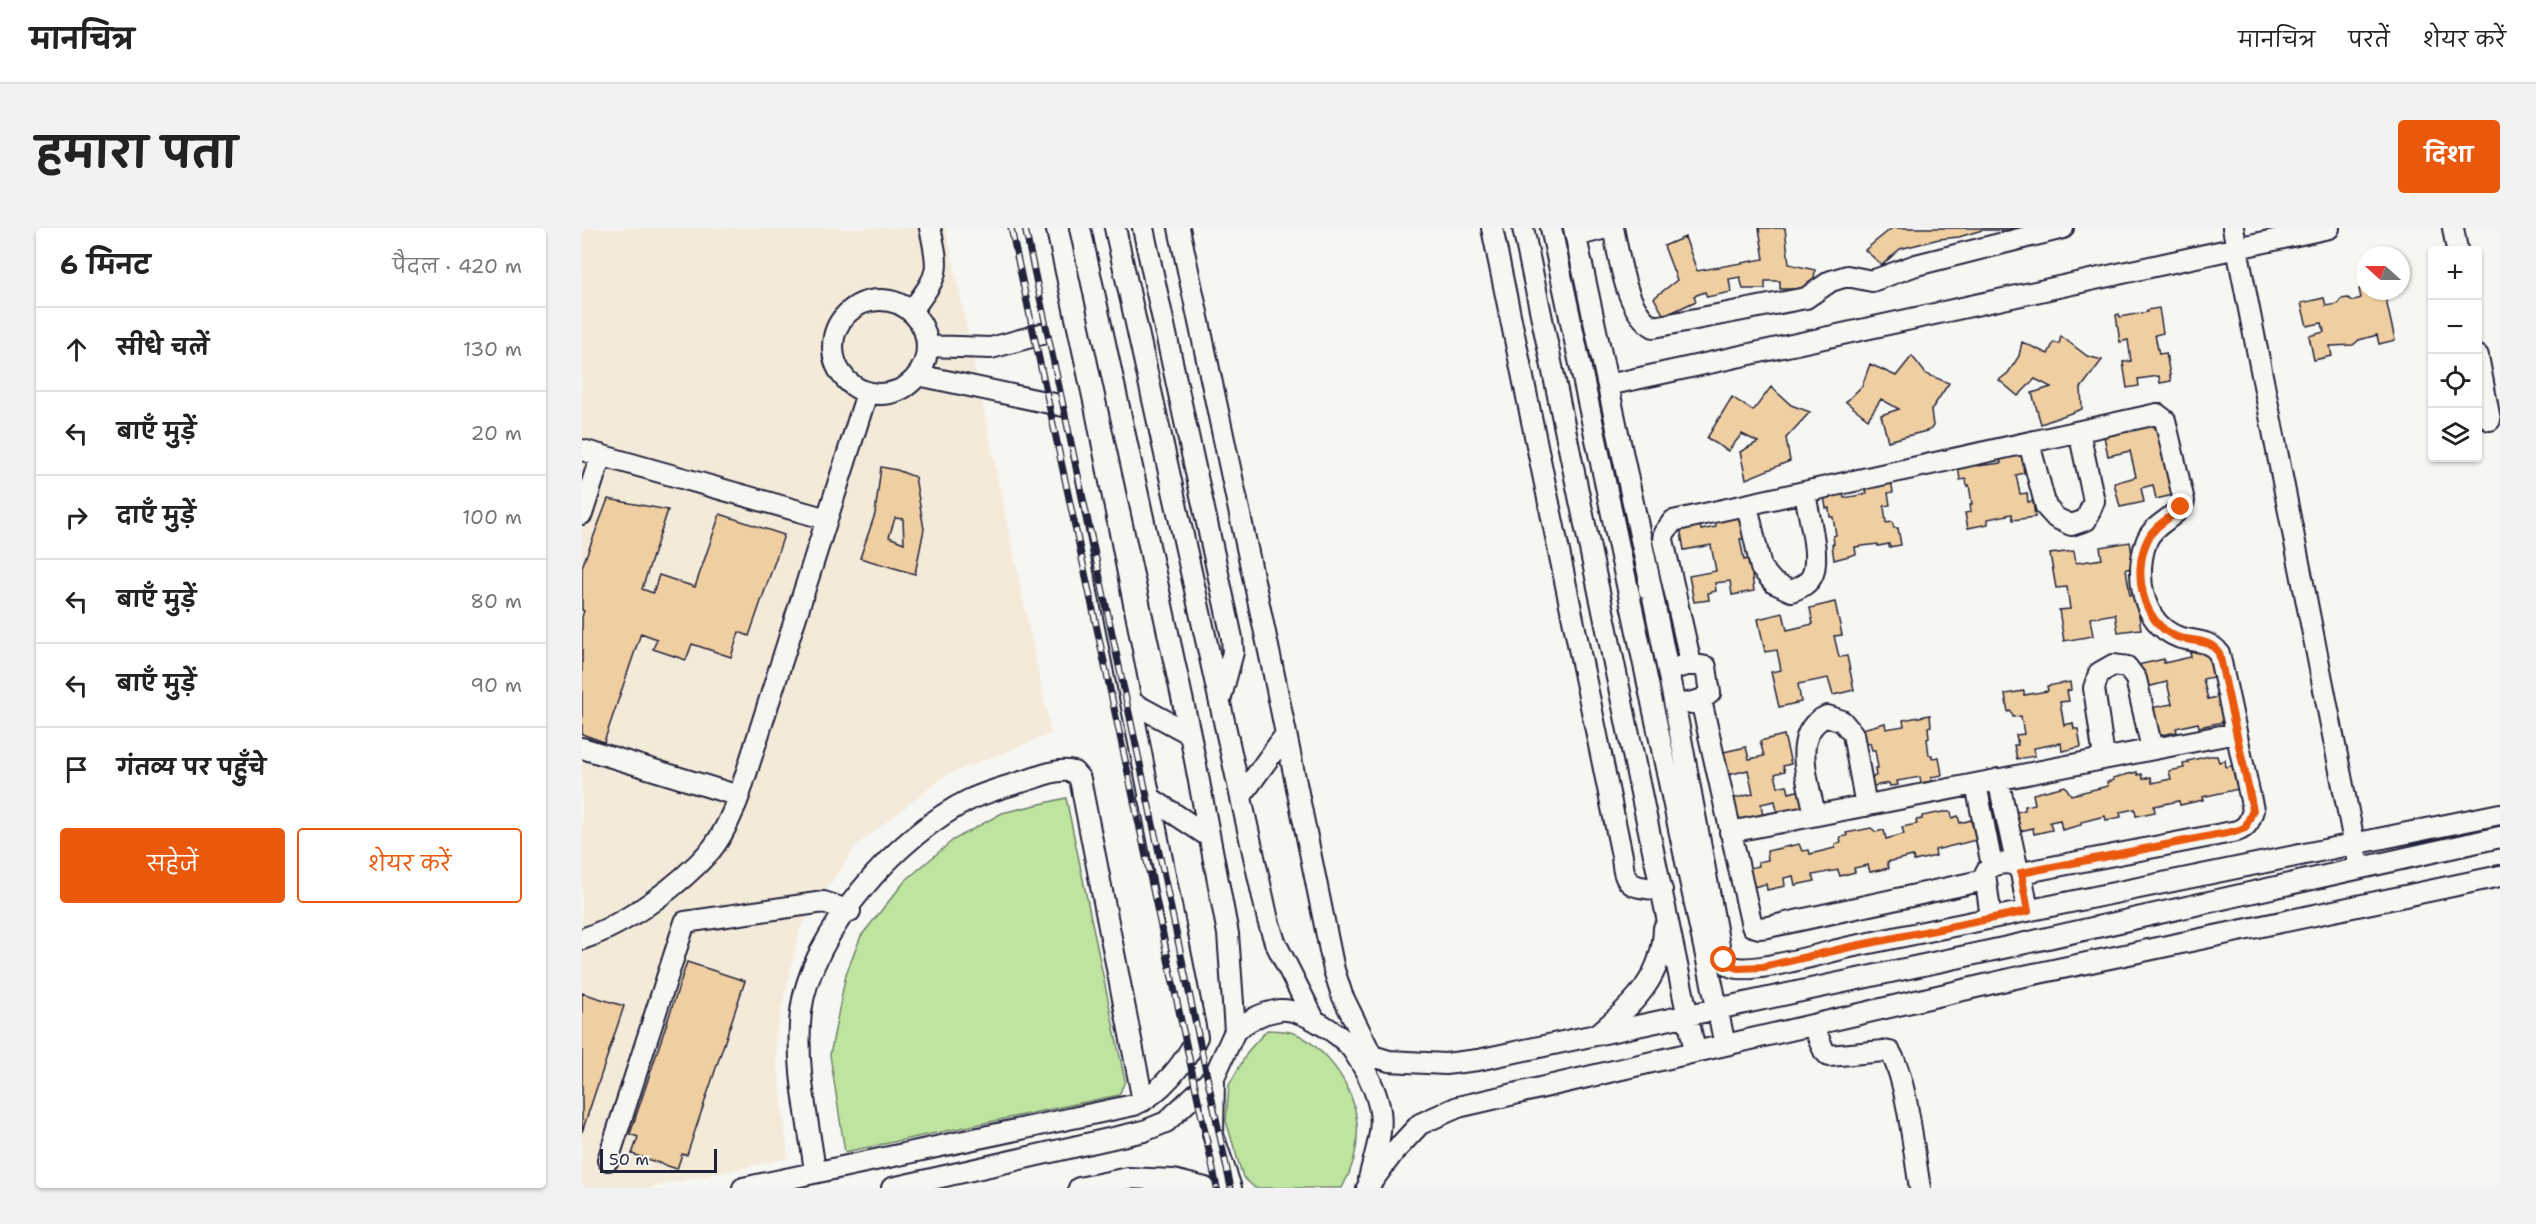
<!DOCTYPE html>
<html lang="hi">
<meta charset="utf-8">
<style>
:root{--surface:#fff;--page:#f2f2f2;--text:#222;--muted:#767676;--line:#e0e0e0;--accent:#ea580c}
body{margin:0;font-family:"Shantell Sans","Playpen Sans Deva",sans-serif;background:var(--page);color:var(--text)}
.controls{position:absolute;right:18px;top:18px;display:grid;overflow:hidden;border-radius:6px;box-shadow:0 2px 4px #0004}
.controls button{width:54px;height:54px;display:grid;place-items:center;padding:0;border:0;border-bottom:2px solid var(--line);background:var(--surface);color:var(--text);font:30px sans-serif}
.compass{position:absolute;left:1774px;top:18px;width:54px;height:54px;border-radius:50%;background:var(--surface);box-shadow:0 2px 4px #0004;rotate:291deg}
.scale{position:absolute;left:18px;bottom:15px;width:117px;box-sizing:border-box;padding-left:6px;border:3px solid #22223b;border-top:0;font-size:16px;line-height:21px;white-space:nowrap;color:#22223b;-webkit-text-stroke:4px #f6f6f2;paint-order:stroke}
.stop{position:absolute;width:18px;height:18px;margin:-14px;border:4px solid #ea580c;border-radius:50%;background:#fff}
.stop.end{background:#ea580c;border-color:#fff;box-shadow:0 2px 6px #0008}
.list{margin:0;padding:0;list-style:none}
h2{display:flex;justify-content:space-between;align-items:center;height:78px;margin:0;padding:0 24px;font-size:26px}
h2 small{font-size:20px;font-weight:400;color:var(--muted)}
.list li{display:grid;grid-template-columns:39px 1fr auto;gap:18px;align-items:center;box-sizing:border-box;height:84px;padding:0 24px;border-top:2px solid var(--line)}
.list b{display:block;font-size:22px;white-space:nowrap}
.list em{font-size:20px;font-style:normal;color:var(--muted)}
.actions{display:flex;gap:12px;padding:18px 24px}
.actions a{flex:1;padding:14px 0;border:2px solid var(--accent);border-radius:6px;text-align:center;font-size:21px;color:var(--accent)}
.actions .main{background:var(--accent);color:#fff}
.icon{flex:none;width:33px;height:33px;fill:none;stroke:currentColor;stroke-width:2;stroke-linecap:round;stroke-linejoin:round}
.map{position:relative;flex:none;width:1918px;height:960px;overflow:hidden;border-radius:6px}
header{display:flex;align-items:center;gap:36px;box-sizing:border-box;height:84px;padding:0 30px;background:var(--surface);border-bottom:2px solid var(--line)}
header strong{font-size:28px}
nav{display:flex;gap:33px;margin-inline-start:auto;font-size:21px}
.intro{display:flex;align-items:center;justify-content:space-between;box-sizing:border-box;height:144px;padding:0 36px}
h1{margin:0;font-size:42px}
.button{padding:15px 27px;border-radius:6px;background:var(--accent);color:#fff;font-size:21px;font-weight:700}
main{display:flex;gap:36px;padding:0 36px}
aside{flex:1;background:var(--surface);border-radius:6px;box-shadow:0 2px 4px #0004}
.map>svg:first-child{display:block}
.built{fill:#f4eada}
.green{fill:#bfe49f;stroke:#70836d;stroke-width:1.5}
.building{fill:#efcfa1;stroke:#22223b;stroke-width:1.5;fill-rule:evenodd}
.lines{fill:none;stroke-linecap:round;stroke-linejoin:round}
.minor-casing{stroke:#22223b;stroke-width:24}
.minor{stroke:#f6f6f2;stroke-width:20}
.rail-casing{stroke:#22223b;stroke-width:7}
.rail{stroke:#f6f6f2;stroke-width:4.5;stroke-dasharray:14;stroke-linecap:butt}
.route{stroke:#ea580c;stroke-width:8}
</style>
<header>
<strong>मानचित्र</strong>
<nav><a>मानचित्र</a><a>परतें</a><a>शेयर करें</a></nav>
</header>
<div class="intro"><h1>हमारा पता</h1><a class="button">दिशा</a></div>
<main>
<aside>
<h2>6 मिनट<small>पैदल · 420 m</small></h2>
<ul class="list">
<li><svg class="icon" aria-label="ahead" viewBox="0 0 24 24"><path d="M12 20V5M6 11l6-6 6 6"/></svg><div><b>सीधे चलें</b></div><em>130 m</em></li>
<li><svg class="icon" aria-label="left" viewBox="0 0 24 24"><path d="M17 20v-9H6M10 6l-5 5 5 5"/></svg><div><b>बाएँ मुड़ें</b></div><em>20 m</em></li>
<li><svg class="icon" aria-label="right" viewBox="0 0 24 24"><path d="M7 20v-9h11M14 6l5 5-5 5"/></svg><div><b>दाएँ मुड़ें</b></div><em>100 m</em></li>
<li><svg class="icon" aria-label="left" viewBox="0 0 24 24"><path d="M17 20v-9H6M10 6l-5 5 5 5"/></svg><div><b>बाएँ मुड़ें</b></div><em>80 m</em></li>
<li><svg class="icon" aria-label="left" viewBox="0 0 24 24"><path d="M17 20v-9H6M10 6l-5 5 5 5"/></svg><div><b>बाएँ मुड़ें</b></div><em>90 m</em></li>
<li><svg class="icon" aria-label="arrive" viewBox="0 0 24 24"><path d="M6 21V4h12l-3 4 3 4H6"/></svg><div><b>गंतव्य पर पहुँचे</b></div></li>
</ul>
<div class="actions"><a class="main">सहेजें</a><a>शेयर करें</a></div>
</aside>
<div class="map">
<svg width="1918" height="960" viewBox="0 0 1918 960">
<rect width="100%" height="100%" fill="#f6f6f2"/>
<filter id="ink" filterUnits="userSpaceOnUse"><feTurbulence type="fractalNoise" baseFrequency=".0167" numOctaves="2"/><feDisplacementMap in="SourceGraphic" scale="12" xChannelSelector="R" yChannelSelector="G"/><feConvolveMatrix kernelMatrix="1 2 1 2 8 2 1 2 1" color-interpolation-filters="sRGB"/></filter>
<g filter="url(#ink)">
<path class="built" d="M0,0H364L469,506L364,547L274,618L218,700L193,812L206,930L67,960H0Z"/>
<path class="green" d="M484,570L543,853L537,867L263,924L248,827L264,746L279,708L323,653L371,612L420,585Z
M685,802C692,803 701,802 708,804C722,807 736,820 746,831C779,868 785,915 760,960H673L661,949L644,893L647,857L667,822Z"/>
<path class="building" d="M1177,0H1203L1207,36L1233,42L1231,61H1198V53H1183V61H1161L1158,49L1147,51L1149,64L1125,69L1123,64L1112,68L1114,73L1082,88L1072,70L1095,52L1082,18L1103,9L1115,43L1182,31Z
M1310,0H1435L1427,2H1400L1377,9L1357,11L1318,21L1300,37L1283,22Z
M1783,60V63H1802L1813,112L1797,116L1795,107L1777,112L1771,117L1748,118L1750,128L1732,132L1727,108L1742,104L1740,95L1725,98L1719,75L1742,70L1744,78L1755,76L1759,71L1766,70L1770,73L1779,70L1777,61Z
M1577,80L1581,105L1573,107L1577,126L1584,125L1589,153L1578,155L1577,148L1556,151L1557,158L1545,160L1541,134L1549,133L1546,112L1538,114L1534,87L1537,86L1538,89L1566,84L1565,82Z
M1479,108L1505,128L1520,132L1499,160L1500,181L1459,196L1450,165L1469,159L1453,151L1436,168L1417,152L1426,145L1437,128L1440,114L1466,126L1472,114L1477,116Z
M1330,128L1344,146L1367,155L1349,182L1351,198L1348,202L1306,213L1299,187L1317,181L1299,171L1286,191L1264,174L1280,158L1288,136L1314,148Z
M1189,159L1209,177L1228,184L1204,210L1208,233L1164,251L1158,224L1176,214L1160,206L1146,223L1125,210L1150,169L1171,183Z
M1572,196L1573,200L1578,199L1599,265L1574,271L1571,257L1559,260L1562,274L1538,279L1532,255L1554,249L1548,223L1526,228L1522,208Z
M1443,227L1445,238L1441,239L1442,245L1434,247L1438,266L1445,265L1446,274L1451,273L1453,289L1431,292L1430,286L1406,291V296L1386,300L1383,285L1389,284L1388,276H1390L1387,257L1385,258L1384,251L1378,252L1376,238L1396,235V238L1419,235L1418,231Z
M299,239L315,242L333,249L342,301L333,346L278,330L293,286ZM313,290L321,291L322,315L307,309Z
M1309,252L1311,264L1306,265L1308,277L1302,278L1304,295L1310,294L1312,300H1316L1319,317L1307,319V316L1296,318V316L1273,319L1274,326L1252,332L1250,316H1252L1251,308L1254,307L1251,289H1248L1247,280H1244L1242,268L1261,265L1262,270L1285,266L1283,256Z
M26,271L86,282L60,361L71,365L77,347L113,359L138,286L202,307L167,408L157,404L149,429L110,416L104,432L71,421L75,411L59,405L22,514L0,506V389L2,383L0,382V339Z
M1156,289L1157,291L1164,290L1168,310L1158,311L1162,332L1171,330L1174,347L1170,348L1172,363L1150,367L1148,353L1133,355L1134,363L1126,365L1127,372L1112,374L1107,348L1134,343L1129,317L1102,322L1098,299L1118,296L1119,302L1134,299L1133,293Z
M1548,314L1552,340L1544,341L1548,367H1554L1559,401L1536,404L1533,386L1508,390L1511,408L1482,413L1477,382L1488,381L1485,359L1474,360L1468,326L1492,323L1494,335L1520,331L1518,319Z
M1253,374L1260,407L1252,408L1257,429L1265,428L1272,462L1251,467L1246,450L1216,456L1219,474L1197,479L1189,444L1199,442L1195,422L1183,424L1176,391L1201,385L1205,402L1231,396L1228,380Z
M1625,422L1631,449L1621,451L1626,471L1636,469L1641,494L1617,499L1616,495L1594,500L1595,504L1574,508L1568,480L1590,476L1585,454L1561,460L1556,437L1582,431V435L1609,429L1608,425Z
M1488,454L1489,462L1485,463L1487,473L1478,474L1482,497L1491,495L1492,501H1496L1499,519L1480,523L1479,515L1452,520L1453,528L1435,531L1432,517H1436L1434,507L1442,506L1439,488L1431,489L1429,483L1426,484L1423,466L1442,463V467L1466,463L1465,458Z
M1348,487L1349,498L1346,499L1347,510L1345,511L1347,527H1350V530L1357,529L1360,547L1349,549L1350,553L1339,555L1338,549L1315,553L1316,557L1308,558L1307,555L1291,558L1290,549L1294,548L1293,540H1296L1293,522H1290L1288,515L1282,516L1280,501L1303,495L1304,501L1322,498L1321,492Z
M1202,507L1209,536L1201,538L1203,543L1193,546L1196,559L1205,557L1207,565L1219,562L1225,587L1197,593L1193,573L1179,576L1181,588L1154,595L1149,571L1171,566L1166,542L1142,548L1137,525L1164,519L1167,531L1182,528L1178,513Z
M1627,528H1635L1637,534L1643,532L1644,539L1656,537L1661,560L1620,569L1621,572L1598,577L1597,573L1572,578L1573,584L1554,588L1553,581L1538,584L1539,589L1524,592L1523,588L1499,594V597L1480,602L1478,592L1468,594L1470,602L1452,606L1451,600L1434,604L1430,585L1443,582V578L1453,576L1451,566L1483,558L1489,567L1493,566L1526,558L1525,554L1532,552L1531,550L1555,544L1556,547L1560,546L1561,551L1569,549L1570,555L1589,551L1587,543L1602,540L1601,536L1607,535L1606,533Z
M1361,584H1369L1370,590L1376,588L1378,595L1389,592L1394,612L1353,622L1354,628L1332,633L1331,628L1305,634L1307,640L1288,644L1286,637L1272,640L1273,644L1258,648L1256,642L1231,647L1233,653L1213,657L1211,648L1202,650L1203,658L1185,662L1184,656L1167,660L1163,641L1177,638L1176,634L1186,632L1185,623L1217,616L1220,623L1227,622L1228,626L1253,620V616L1259,614L1258,609L1265,608L1264,605L1289,600L1294,604L1302,602L1304,611L1322,606L1320,599L1335,596L1334,592L1340,591V588Z
M105,734L163,753L105,927L100,926L95,941L50,926L56,909L48,906Z
M0,765L42,778L0,904Z"/>
<g class="lines">
<g class="minor-casing">
<path id="minor" d="M498,0L608,506L646,706L653,803L632,849L631,907L649,960
M533,0L686,692L693,714L731,789
M561,0L650,410L651,424L639,469
M597,0L692,447L752,742L760,767L790,828
M910,0L1040,628C1042,661 1050,658 1080,662
M941,0L1113,823
M969,0L1143,817
M992,0L1067,349V362
M1031,0C1038,30 1043,84 1072,99L1224,70L1249,53L1265,48L1290,53L1334,37L1481,0
M1651,0L1775,629
M1871,0L1875,22
M994,8L1024,0
M251 119a47 47 0 1 1 94 0a47 47 0 1 1-94 0Z
M329,84C356,46 359,47 348,0
M345,118L409,120L474,102
M1896,128L1908,192
M336,147L491,180
M1026,157L1747,0
M1447,215L1464,279L1474,290L1489,297L1504,292L1512,273L1497,204
M0,222L245,291
M1165,277L1179,340L1192,355L1209,363C1218,360 1227,356 1231,346C1238,325 1226,287 1223,264
M0,286L19,227
M1067,349L1093,478L1138,723C1140,728 1143,735 1148,738C1168,748 1244,724 1268,719L1918,586
M1109,436L1081,312L1082,305L1091,293L1575,186L1583,192L1602,273C1594,291 1573,294 1565,312C1552,344 1559,395 1596,409C1611,414 1627,411 1637,425L1671,582C1668,592 1666,599 1655,603L1439,645
M1097,439L1109,436L1124,439L1128,465L1119,472
M549,474L608,506
M1093,478L1119,472L1170,698L1177,700L1186,699L1403,652
M0,520L157,568
M1522,530L1512,460L1517,445L1531,437L1545,439L1554,451L1570,521
M1416,551L1435,638
M1394,556L1410,638
M660,567L704,506
M567,569L626,608
M1233,587C1227,555 1207,504 1245,488L1260,493L1271,506L1284,578
M1148,604L1654,505
M1409,690L1403,646C1407,635 1425,633 1435,638L1439,645L1446,683
M0,711C45,696 98,657 129,622C142,606 150,587 157,568L285,165
M1231,797L1242,823L1247,828L1302,823L1308,824C1325,850 1332,927 1338,960
M653,803C667,792 679,785 698,782C719,780 761,807 772,824C782,839 793,860 797,878C803,902 792,928 787,951
M1016,806C1051,776 1081,750 1082,700
M771,822L807,833L863,836L896,832L1421,720L1918,609
M26,932L103,694L242,674L268,683
M233,943C226,891 213,837 219,784C228,705 317,606 387,572C404,564 422,559 439,554C455,550 476,539 492,544L498,551L561,873
M161,960L552,877C579,865 603,835 615,809L491,180L452,0
M310,960L562,903L584,894L632,849
M497,960L546,950L591,952L623,960
M785,960L811,925L838,896L876,879L1433,750L1918,648"/>
</g>
<use href="#minor" class="minor"/>
<g class="rail-casing">
<path id="rail" d="M429,0L635,960
M443,0L649,960"/>
</g>
<use href="#rail" class="rail"/>
</g>
</g>
<g class="lines" filter="url(#ink)">
<path class="route" d="M1142,732L1148,737L1156,740L1181,739L1268,719L1446,683L1439,645L1655,603L1663,600L1671,582L1637,425C1627,410 1610,414 1595,409C1559,395 1550,342 1566,311C1573,296 1589,291 1599,279"/>
</g>
</svg>
<div class="controls">
<button>+</button>
<button>−</button>
<button><svg class="icon" aria-label="locate" viewBox="0 0 24 24"><circle cx="12" cy="12" r="6"/><path d="M12 2v4M12 18v4M2 12h4M18 12h4"/></svg></button>
<button><svg class="icon" aria-label="layers" viewBox="0 0 24 24"><path d="M12 4l9 5-9 5-9-5zM3 14l9 5 9-5"/></svg></button>
</div>
<svg class="compass" viewBox="-18 -18 36 36"><path d="M0-13l5 13h-10z" fill="#e53935"/><path d="M0 13l5-13h-10z" fill="#767676"/></svg>
<div class="scale">50 m</div>
<div class="stop" style="left:1142px;top:732px"></div>
<div class="stop end" style="left:1599px;top:279px"></div>
</div>
</main>
